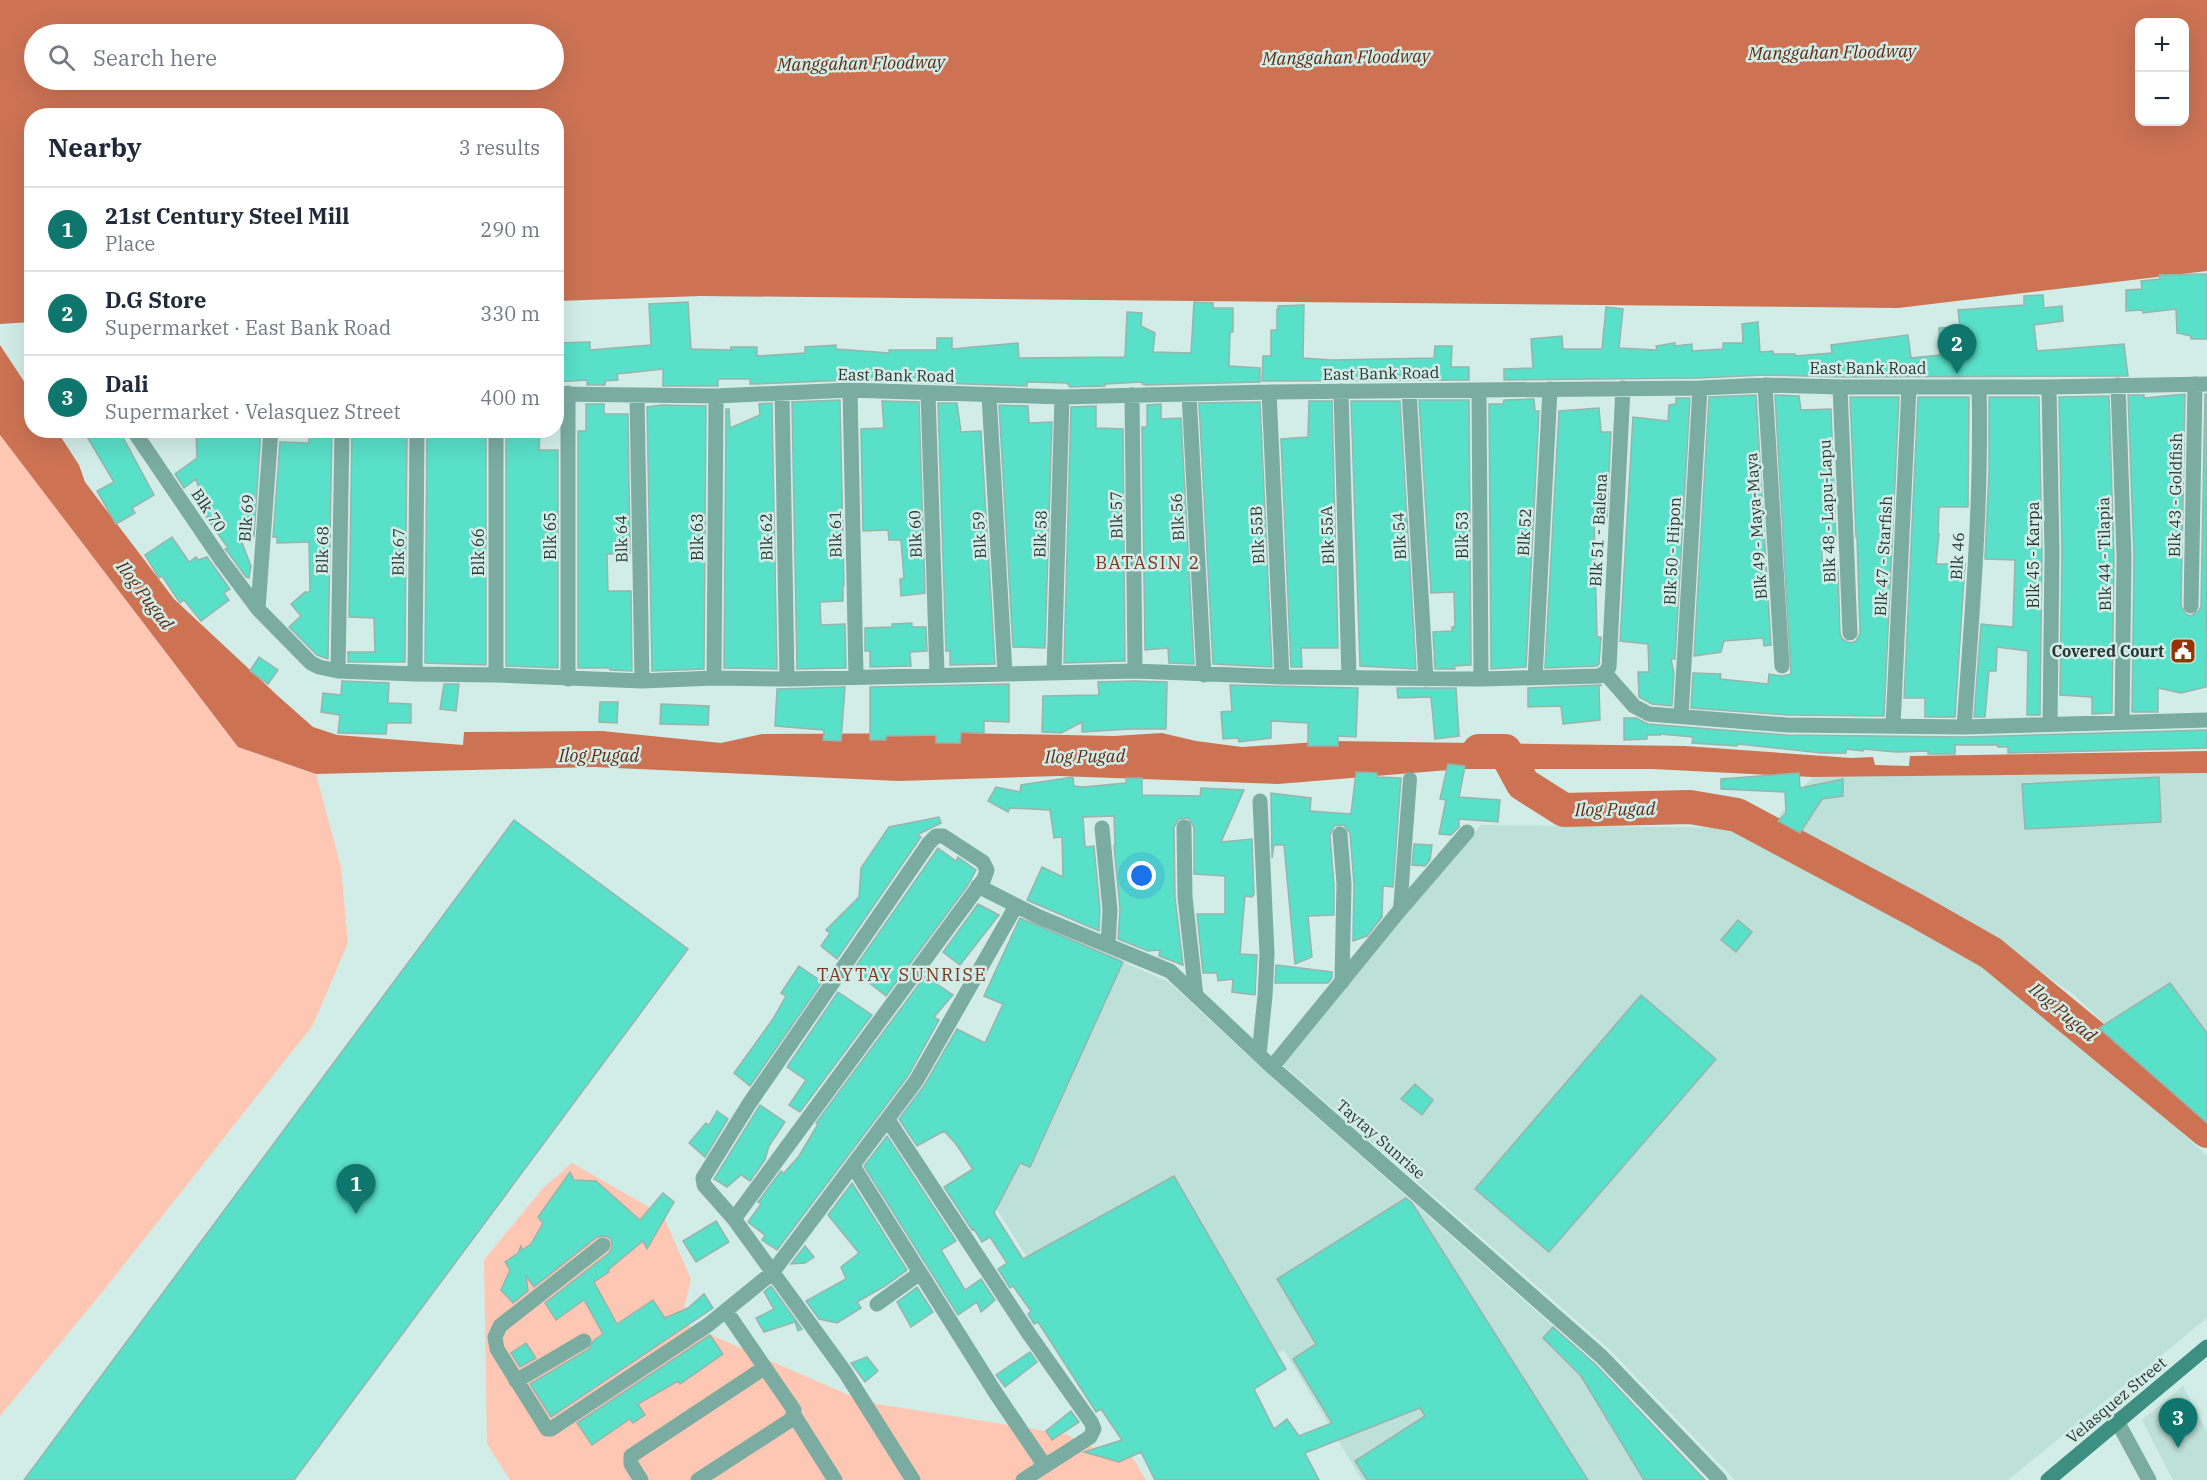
<!DOCTYPE html>
<meta charset="utf-8">
<style>
:root{--surface:#fff;--page:#f2f2f3;--text:#1f2937;--muted:#747a83;--line:#e0e1e3;--accent:#0f766e}
body{margin:0;font-family:"IBM Plex Serif",serif;background:var(--page);color:var(--text)}
.controls{position:absolute;right:18px;top:18px;display:grid;overflow:hidden;border-radius:12px;box-shadow:0 6px 24px #0002}
.controls button{width:54px;height:54px;display:grid;place-items:center;padding:0;border:0;border-bottom:2px solid var(--line);background:var(--surface);color:var(--text);font:30px sans-serif}
.you{position:absolute;left:1142px;top:876px;width:21px;height:21px;margin:-15px;border:4px solid #fff;border-radius:50%;background:#1a73e8;box-shadow:0 0 0 9px #1a73e833}
.badge{display:grid;place-items:center;width:39px;height:39px;border-radius:50%;background:var(--accent);color:#fff;font-size:20px;font-weight:700}
.pin{position:absolute;translate:-50% -50px;filter:drop-shadow(0 2px 3px #0008)}
.pin::after{content:'';position:absolute;top:32px;width:21px;height:18px;background:inherit;clip-path:polygon(0 0,100% 0,50% 100%)}
.list{margin:0;padding:0;list-style:none}
h2{display:flex;justify-content:space-between;align-items:center;height:78px;margin:0;padding:0 24px;font-size:26px}
h2 small{font-size:20px;font-weight:400;color:var(--muted)}
.list li{display:grid;grid-template-columns:39px 1fr auto;gap:18px;align-items:center;box-sizing:border-box;height:84px;padding:0 24px;border-top:2px solid var(--line)}
.list b{display:block;font-size:22px;white-space:nowrap}
.list p{margin:0;font-size:20px;white-space:nowrap;color:var(--muted)}
.list em{font-size:20px;font-style:normal;color:var(--muted)}
.icon{flex:none;width:33px;height:33px;fill:none;stroke:currentColor;stroke-width:2;stroke-linecap:round;stroke-linejoin:round}
.map{position:relative;flex:none;width:2207px;height:1480px;overflow:hidden}
.search{position:absolute;background:var(--surface);box-shadow:0 6px 24px #0002;left:24px;top:24px;width:540px;height:66px;display:flex;align-items:center;gap:15px;box-sizing:border-box;padding:0 21px;border-radius:33px;color:var(--muted);font-size:22px}
.panel{position:absolute;background:var(--surface);box-shadow:0 6px 24px #0002;left:24px;top:108px;width:540px;height:330px;border-radius:24px}
.map>svg:first-child{display:block}
.built{fill:#bde0d8}
.green{fill:#fec7b4}
.water{fill:#cd7354;fill-rule:evenodd}
.lines{fill:none;stroke-linecap:round;stroke-linejoin:round}
.river{stroke:#cd7354;stroke-width:34}
.building{fill:#59e0c9;stroke:#99b3ad;stroke-width:1.5}
.pedestrian{stroke:#7aaca2;stroke-width:14}
.minor{stroke:#7aaca2;stroke-width:15}
.secondary{stroke:#3d8f81;stroke-width:15}
.labels{text-anchor:middle;dominant-baseline:central;stroke-width:5;stroke-linejoin:round;paint-order:stroke}
.street-label{font-size:16px;fill:#2b3633;stroke:#d2ede7}
.poi-label{font-size:16px;font-weight:bold;fill:#2b3633;stroke:#d2ede7;text-anchor:end}
.water-label{font-size:18px;font-style:italic;fill:#642913;stroke:#d2ede7}
.neighbourhood-label{font-size:18px;letter-spacing:1.5px;fill:#7a371f;stroke:#d2ede7}
</style>
<div class="map">
<svg width="2207" height="1480" viewBox="0 0 2207 1480">
<rect width="100%" height="100%" fill="#d2ede7"/>
<path class="built" d="M2207,773V1120L2073,994L1986,933L1774,822L1812,777Z
M1481,825L1743,828L2002,966L2207,1156V1318L2008,1480H1735L1609,1349L1282,1064Z
M1123,962L1169,982L1271,1077L1596,1364L1705,1480H1362L1284,1350L1144,1441L945,1128Z
M2183,1386L2207,1432V1480H2173L2142,1420Z"/>
<path class="green" d="M0,435L238,747L316,774L341,867L348,943L313,1025L104,1290L0,1416Z
M572,1163L663,1215L691,1279L681,1322L865,1402L1065,1434L1118,1459L1130,1453L1146,1480H510L487,1444L484,1260L543,1188Z"/>
<path class="water" d="M0,0H2207V271L1898,308L701,296L557,301L556,116H32L31,322L0,324ZM2140,22H2184V122H2140ZM34,34H554V80H34Z
M0,345L31,392L32,430L57,431L79,465L85,482L174,599L278,696L313,727L337,735L463,745L464,732L602,731L721,743L762,734L960,733L1114,736L1162,733L1196,741L1242,747L1332,741L1685,746L1851,758L1873,757L1875,765L1909,766L1910,756L2207,751V773L1812,777L1653,769H1461L1278,784L1059,776L899,781L594,767L316,774L238,747L0,435Z"/>
<g class="lines">
<path class="river" d="M1479,751H1505L1523,784L1564,810L1690,807L1737,815L1917,911L1991,953L2207,1131"/>
</g>
<path class="building" d="M2207,274V339H2191V336L2177,333L2176,309L2143,313L2142,310L2126,311V290L2142,289L2141,281L2160,279L2159,275Z
M2043,295L2044,308L2062,306L2063,321L2034,325L2037,351L2124,344L2128,376L1840,377L1765,375L1700,378L1504,380V369L1533,368L1531,339L1562,336L1563,349H1602L1606,307L1623,309L1619,348L1657,350L1656,346L1675,343V346L1692,344V351L1723,349V343H1743L1742,324L1758,322L1760,352L1773,351V354H1795V356L1832,353L1831,345L1908,335L1911,358L1940,355L1939,328L1960,327L1958,310L2024,305V296Z
M688,302L691,349L731,350V347H757V356L805,353V347L836,345V349L889,353V350H937V338H952V349L1018,343L1019,358L1125,357L1127,312L1142,313L1141,326L1155,333L1153,352L1191,353L1194,302L1213,303V308H1233V332H1230L1229,366L1260,368V382L1146,385L1142,384V382L1105,384V386L1070,387L1067,383L1027,382V386L850,380L757,384H750V379H718V386H663V369L617,374L618,380L605,381V385H587V380L556,382V343L590,342V350L651,345L649,304Z
M1304,305L1303,358L1331,360L1434,358L1435,346H1452L1451,367H1469V380L1262,381L1263,356H1271V330H1277V309H1279L1278,306Z
M2185,394L2181,606L2186,614L2191,616L2199,611L2201,606L2205,394H2207L2206,687L2181,693L2158,688V712H2132L2134,556L2128,395H2144V398Z
M1756,395L1771,645L1764,646L1763,638L1724,641L1721,652L1694,656L1709,397Z
M1775,395L1799,396L1801,410L1831,409L1836,540L1821,541L1823,571L1838,570L1840,633L1842,639L1850,643L1856,641L1860,633L1857,537H1856L1850,397H1899L1884,716L1787,715L1691,708L1693,673L1721,674L1720,679L1768,684L1769,674L1782,676L1791,674Z
M2109,396L2114,556L2112,713L2092,714V697L2060,695L2062,553L2059,397Z
M1918,397H1969L1968,507H1939L1938,534H1939L1936,564H1965L1955,717H1925V698H1904Z
M1989,397H2039L2042,553L2040,715H2027L2028,651L1997,647L1996,671H1989L1985,717H1974L1981,624L2013,627L2015,560L1985,559L1989,472Z
M1676,398H1690L1675,659H1671L1674,673L1672,706L1652,704L1639,697L1638,672H1649L1648,644L1620,641L1633,417L1668,421L1669,405L1676,404Z
M1534,399L1535,411H1539L1526,667L1491,669L1489,404H1503L1504,400Z
M840,400L844,585H843V601L820,602L821,625L845,624L846,668L797,669L792,402Z
M1419,400H1469L1471,665L1454,666L1455,669H1435L1433,632L1452,631V627H1455L1454,592L1431,593Z
M882,401L919,402L925,593L901,596L900,579L904,578L901,540H889L888,530L863,531L861,429L884,428Z
M1309,401H1332L1338,648H1301L1302,667H1291L1281,439L1308,437Z
M1351,401H1400L1416,669L1360,666Z
M1260,402L1272,667L1213,664L1199,403Z
M772,403L777,669L724,668L726,409H729L730,428L760,415L759,404Z
M938,403H957L961,432L981,431L995,664L950,665V651H946Z
M586,404H604V414H628L630,553L607,554L608,591H631L632,671L610,670V668H578V431H586Z
M1161,404V419L1181,418L1194,664L1169,663L1168,648L1145,650L1142,427H1147V405Z
M662,405L706,406L704,669L652,671L647,407Z
M999,405L1028,406L1029,423L1052,422L1045,648L1013,647Z
M1096,406V428L1123,429L1125,661L1064,663L1071,407Z
M1599,408L1601,432H1611L1607,517L1594,516L1597,637H1601L1599,664L1597,666L1545,668L1559,411Z
M83,430H119L154,495L132,508L135,513L116,524L97,491L114,482Z
M236,430H261L254,536L239,535L251,566L249,578L246,577L230,555L225,549L228,548L206,517L208,516L196,479L184,488L175,474L197,458L196,434L236,432Z
M309,430H332L328,659L317,655L289,627L301,616L291,604L305,592H310L309,542L277,543V537H273L280,442L309,443Z
M352,430H407L405,662H348V652H375L374,618L349,617Z
M427,430H486V665L425,663Z
M506,430H540L539,450H558V668L506,666Z
M172,537L189,562L196,557L198,560L207,557L230,589L224,593L229,600L201,621L184,600L180,603L162,576L159,578L145,555Z
M912,623V627H926L927,651L910,652L911,666L870,667V651H865V628L892,627V624Z
M259,657L278,670L268,684L250,671Z
M342,681L389,683L388,703L411,704V723H387L386,734L338,733L340,715L321,712L323,693L341,695Z
M1134,681L1167,682L1166,729H1131L1082,732V722L1061,733L1042,732L1043,696L1099,695L1098,682Z
M444,684H459L456,711L440,709Z
M1009,684V722L984,721V733L961,732L960,743H936V735L886,736V740H870V687Z
M1230,685L1358,688L1356,737L1338,736V746H1308V723L1271,721V738L1239,742L1238,738L1223,739L1221,712L1232,711Z
M1602,685L1599,686L1600,720L1563,724L1561,706L1528,707V688Z
M845,687L841,741L823,740L824,730L775,726L777,689Z
M1397,688H1456L1459,736L1435,739L1431,697L1398,698Z
M600,702H618L617,723L599,722Z
M661,704L709,706L708,725L660,724Z
M1624,718H1636L1648,724L1787,735L1964,737L2207,730V748L2008,753V747H1998V745H1955V754H1928V751L1896,752L1863,749V751L1846,749V753H1822L1738,744L1737,746L1692,743L1693,737L1660,734V735H1647V739L1624,740Z
M1448,764L1465,766L1459,797L1500,800L1498,822L1459,819V827L1451,835L1439,834L1446,800L1440,799Z
M1356,772L1377,773V777L1401,778L1393,887L1383,886L1382,917L1367,936L1353,941L1354,884L1350,833L1344,825L1334,826L1330,835L1334,884V915L1308,916L1312,957L1295,964L1284,845H1274L1272,858L1271,793L1311,798L1310,811L1351,814Z
M1799,773L1800,788L1843,779V796L1822,799L1800,833L1778,821L1786,813L1785,792L1721,789V779Z
M1073,777L1074,786L1083,787L1126,783V778H1142V795L1200,796L1201,788L1244,790L1221,842L1252,839L1254,894L1252,897L1245,896L1240,954L1257,955L1255,995L1232,992L1233,979L1218,981L1217,973H1203L1197,914H1225V876L1194,874V827L1188,818L1179,819L1174,827L1175,897L1183,965L1159,956L1160,950L1148,951L1118,939L1120,909L1114,846H1115L1114,816L1083,817L1085,847L1094,846L1100,910L1099,931L1027,900L1042,867L1063,877L1062,837L1054,838L1050,810L1010,808L1008,812L988,801L996,787L1020,792L1021,785Z
M2159,777L2161,822L2025,829L2022,784Z
M939,817L941,823L917,835L921,837L837,959L821,946L830,933L826,930L859,897L861,868L889,827Z
M514,820L688,949L294,1480H24Z
M1414,844L1432,845L1430,860L1425,866L1412,865Z
M938,848L956,861L958,857L976,870L968,885L886,996L853,970Z
M978,904L999,915L960,965L943,952Z
M1020,918L1123,962L1030,1167L1020,1163L994,1213L1023,1259L1174,1176L1286,1369L1254,1389L1274,1429L1287,1419L1299,1436L1332,1423L1293,1359L1316,1344L1277,1279L1406,1198L1412,1203L1588,1480H1367L1355,1461L1425,1416L1420,1408L1305,1453L1319,1480H1155L1141,1452L1119,1462L1084,1452L1122,1440L1101,1409L1096,1412L1038,1322L1034,1324L1028,1314L1031,1311L1013,1286L1010,1288L998,1269L1007,1263L990,1237L982,1242L974,1229L972,1230L944,1187L973,1169L956,1144L944,1131L917,1146L899,1119L924,1086L957,1029L985,1043L1003,1004L984,996Z
M1738,920L1752,932L1736,952L1721,940Z
M1276,965L1332,972V978L1328,983H1275Z
M799,966L822,982L750,1086L734,1073L773,1019L786,996L781,993Z
M925,976L953,995L934,1017L939,1020L908,1076L777,1250L762,1240L765,1235L748,1222L761,1204L758,1202L781,1171L784,1173L799,1156L818,1124L816,1123Z
M2170,983L2207,1033V1123L2099,1028Z
M838,992L872,1015L800,1112L789,1105L806,1080L787,1067Z
M1641,995L1716,1059L1549,1252L1475,1189Z
M1415,1084L1433,1100L1422,1115L1401,1099Z
M760,1105L785,1122L769,1146L765,1160L750,1181L741,1175L727,1187L714,1179Z
M717,1111L728,1119L705,1157L689,1143L706,1123L709,1125Z
M887,1136L956,1241L941,1250L965,1290L981,1279L995,1300L981,1312L977,1302L958,1315L864,1166Z
M570,1172L574,1180L596,1181L640,1220L663,1193L674,1202L647,1249L643,1241L608,1270L609,1272L594,1282L617,1324L653,1300L665,1318L688,1308L704,1294L713,1308L551,1417L530,1384L589,1349L594,1340L603,1334L584,1300L556,1320L545,1303L609,1253L612,1248L611,1239L606,1236L597,1237L534,1287L526,1276L528,1291L513,1303L501,1290L510,1270L505,1262L518,1253L521,1246L522,1250L531,1244L543,1223L538,1217Z
M852,1183L907,1270L885,1286L857,1302L861,1308L837,1323L819,1319L806,1301L846,1279L841,1267L859,1253L828,1215Z
M716,1221L729,1242L696,1262L683,1241Z
M805,1246L814,1257L805,1263L791,1264Z
M771,1286L802,1329L798,1331L795,1322L764,1332L756,1318L774,1309L764,1292Z
M917,1287L933,1312L911,1327L897,1302Z
M1553,1327L1595,1364L1705,1480H1644L1581,1376L1543,1338Z
M710,1335L723,1354L680,1384L678,1381L638,1404L645,1415L633,1423L630,1419L592,1445L577,1423Z
M526,1343L536,1358L520,1367L511,1353Z
M1030,1352L1037,1362L1005,1387L996,1375Z
M867,1357L878,1371L865,1382L851,1363Z
M1071,1411L1079,1422L1052,1440L1046,1431Z"/>
<g class="lines">
<path class="pedestrian" d="M1400,910L1410,779"/>
<path class="minor" d="M1765,385L1782,666
M2118,385L2124,556L2122,722
M1840,387L1850,633
M2049,387L2052,553L2050,723
M850,390L856,676
M1479,390L1481,679
M1341,391L1349,677
M1409,391L1426,679
M1269,392L1282,677
M568,393V679
M928,393L937,674
M556,394L716,396L850,390L1062,397L1269,392L1700,388L1765,385L1840,387H2049L2207,384
M782,394L787,679
M1189,394L1204,675
M989,395L1005,673
M1132,395L1135,671
M637,396L642,681
M133,430L222,561L258,609L311,663L319,667L338,671L415,674L496,675L642,681L714,678L787,679L1135,671L1282,677L1481,679L1599,676L1605,673
M2191,606L2195,384
M258,609L271,430
M338,671L342,430
M1054,673L1062,397
M1605,673L1634,706L1649,714L1787,725L1964,727L2207,720
M1605,673L1609,667L1623,388
M415,674L417,430
M496,675V430
M714,678L716,396
M1535,678L1550,389
M1681,716L1700,388
M1893,726L1909,387
M1964,727C1972,614 1982,500 1979,387
M1184,827L1185,897L1196,996
M1102,828L1110,910L1108,944
M1340,834L1344,884L1342,982
M978,886L1039,917L1170,971L1272,1067L1602,1357L1720,1480
M1259,1055L1265,996L1267,954L1260,801
M1272,1067L1400,910L1467,832
M888,1120L1029,1334L1091,1422L1094,1429L1090,1437L1023,1480
M853,1166L995,1392L1045,1466
M734,1219L984,879L987,870L983,862L943,836H936L929,843L749,1104L703,1178L704,1185L734,1219L845,1372L913,1480
M603,1245L500,1326L495,1337L497,1349L547,1429H551L708,1325L772,1273L916,1081L1016,906
M877,1304L920,1273
M516,1381L584,1341
M794,1415L835,1480
M2117,1421L2149,1480
M641,1480L631,1464V1456L764,1368
M698,1480L792,1419L794,1410L726,1311"/>
<path class="secondary" d="M2048,1480L2207,1347"/>
</g>
<defs>
<g id="civic-square" transform="scale(1.35)"><rect x="-9" y="-9" width="18" height="18" rx="4" fill="#973201" stroke="#d2ede7"/><path d="M-.6-6.5H3V-4.5H.6V-3L4-1V1h2V6H-6V1h2V-1L-.6-3ZM-1.2 2.5V6h2.4V2.5Z" fill="#fff"/></g>
</defs>
<g fill-rule="evenodd">
<use href="#civic-square" x="2183" y="651"/>
</g>
<g class="labels">
<g class="street-label">
<text x="1868" y="368">East Bank Road</text>
<text transform="translate(1381 373) rotate(-1)">East Bank Road</text>
<text transform="translate(896 375) rotate(1)">East Bank Road</text>
<text transform="translate(2175 495) rotate(-89)">Blk 43 - Goldfish</text>
<text transform="translate(209 510) rotate(56)">Blk 70</text>
<text transform="translate(1827 511) rotate(-92)">Blk 48 - Lapu-Lapu</text>
<text transform="translate(1116 515) rotate(-91)">Blk 57</text>
<text transform="translate(1177 517) rotate(-93)">Blk 56</text>
<text transform="translate(246 518) rotate(-86)">Blk 69</text>
<text transform="translate(1756 526) rotate(-94)">Blk 49 - Maya-Maya</text>
<text transform="translate(1598 530) rotate(-87)">Blk 51 - Balena</text>
<text transform="translate(1524 532) rotate(-87)">Blk 52</text>
<text transform="translate(835 534) rotate(-91)">Blk 61</text>
<text transform="translate(915 534) rotate(-92)">Blk 60</text>
<text transform="translate(1040 534) rotate(-88)">Blk 58</text>
<text transform="translate(979 535) rotate(-93)">Blk 59</text>
<text transform="translate(1257 535) rotate(-93)">Blk 55B</text>
<text transform="translate(1327 535) rotate(-92)">Blk 55A</text>
<text transform="translate(1462 535) rotate(-90)">Blk 53</text>
<text transform="translate(550 536) rotate(-90)">Blk 65</text>
<text transform="translate(1399 536) rotate(-93)">Blk 54</text>
<text transform="translate(697 537) rotate(-90)">Blk 63</text>
<text transform="translate(766 537) rotate(-91)">Blk 62</text>
<text transform="translate(621 539) rotate(-91)">Blk 64</text>
<text transform="translate(322 550) rotate(-89)">Blk 68</text>
<text transform="translate(1672 551) rotate(-87)">Blk 50 - Hipon</text>
<text transform="translate(398 552) rotate(-89)">Blk 67</text>
<text transform="translate(478 552) rotate(-90)">Blk 66</text>
<text transform="translate(2104 554) rotate(-91)">Blk 44 - Tilapia</text>
<text transform="translate(2033 555) rotate(-90)">Blk 45 - Karpa</text>
<text transform="translate(1883 556) rotate(-87)">Blk 47 - Starfish</text>
<text transform="translate(1957 556) rotate(-87)">Blk 46</text>
<text transform="translate(1381 1139) rotate(41)">Taytay Sunrise</text>
<text transform="translate(2116 1400) rotate(-40)">Velasquez Street</text>
</g>
<g class="poi-label">
<text x="2164" y="651">Covered Court</text>
</g>
<g class="water-label">
<text transform="translate(1832 52) rotate(-1)">Manggahan Floodway</text>
<text transform="translate(1346 57) rotate(-1)">Manggahan Floodway</text>
<text transform="translate(861 63) rotate(-1)">Manggahan Floodway</text>
<text transform="translate(145 595) rotate(53)">Ilog Pugad</text>
<text x="599" y="755">Ilog Pugad</text>
<text transform="translate(1085 756) rotate(-1)">Ilog Pugad</text>
<text transform="translate(1615 809) rotate(-1)">Ilog Pugad</text>
<text transform="translate(2063 1012) rotate(40)">Ilog Pugad</text>
</g>
<g class="neighbourhood-label">
<text x="1148" y="562">BATASIN 2</text>
<text x="902" y="974">TAYTAY SUNRISE</text>
</g>
</g>
</svg>
<div class="controls">
<button>+</button>
<button>−</button>
</div>
<div class="you"></div>
<div class="pin badge" style="left:356px;top:1214px">1</div>
<div class="pin badge" style="left:1957px;top:374px">2</div>
<div class="pin badge" style="left:2178px;top:1448px">3</div>
<div class="search"><svg class="icon" aria-label="search" viewBox="0 0 24 24"><circle cx="10" cy="10" r="6"/><path d="M15 15l6 6"/></svg>Search here</div>
<section class="panel">
<h2>Nearby<small>3 results</small></h2>
<ul class="list">
<li><span class="badge">1</span><div><b>21st Century Steel Mill</b><p>Place</p></div><em>290 m</em></li>
<li><span class="badge">2</span><div><b>D.G Store</b><p>Supermarket · East Bank Road</p></div><em>330 m</em></li>
<li><span class="badge">3</span><div><b>Dali</b><p>Supermarket · Velasquez Street</p></div><em>400 m</em></li>
</ul>
</section>
</div>
